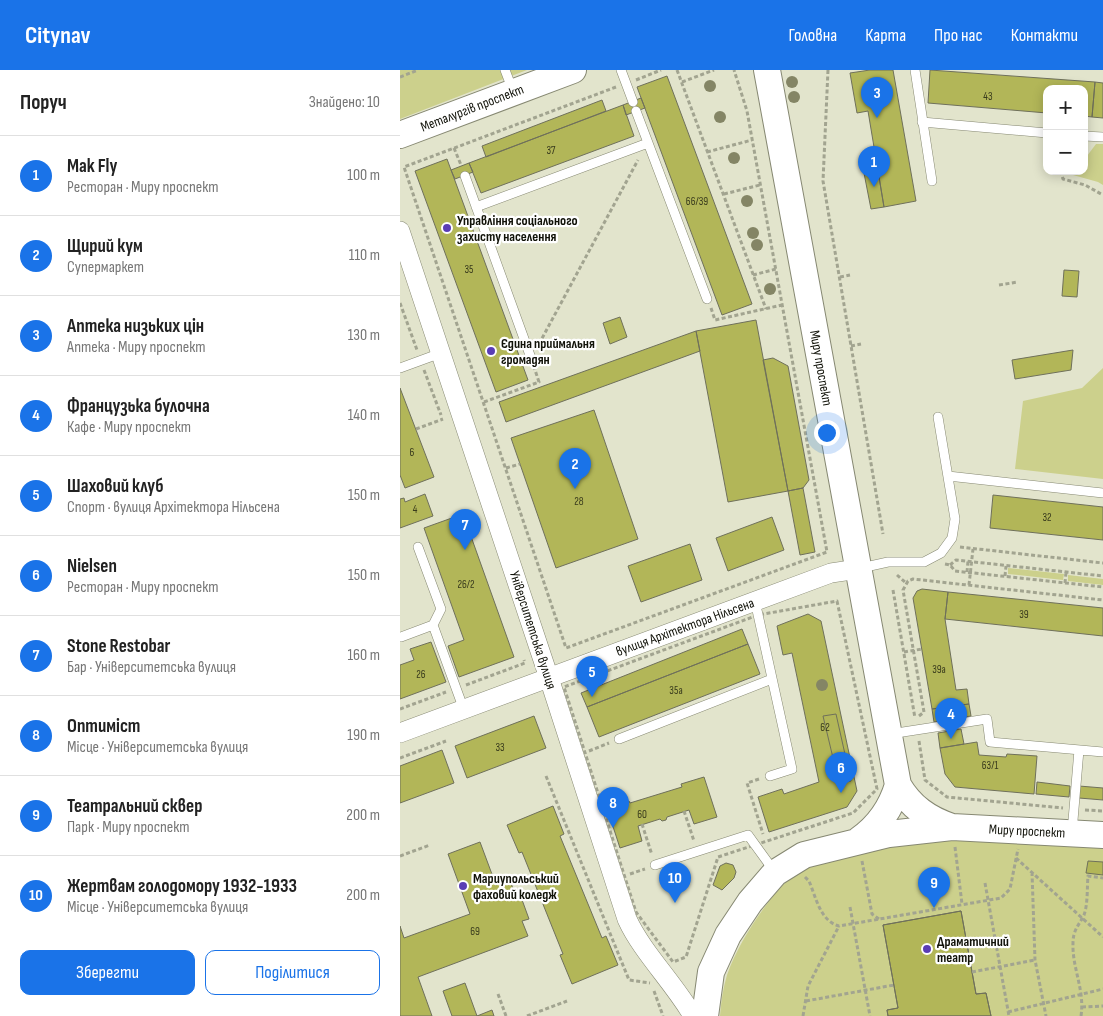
<!DOCTYPE html>
<html lang="uk">
<meta charset="utf-8">
<style>
:root{--surface:#fff;--page:#f6f6f6;--text:#222;--muted:#767676;--line:#e0e0e0;--accent:#1a73e8}
body{margin:0;font-family:"Sofia Sans Condensed",sans-serif;background:var(--page);color:var(--text)}
.controls{position:absolute;right:15px;top:15px;display:grid;overflow:hidden;border-radius:10px;box-shadow:0 2px 12px #0003}
.controls button{width:45px;height:45px;display:grid;place-items:center;padding:0;border:0;border-bottom:1px solid var(--line);background:var(--surface);color:var(--text);font:25px sans-serif}
.you{position:absolute;left:426px;top:362px;width:18px;height:18px;margin:-12px;border:4px solid #fff;border-radius:50%;background:#1a73e8;box-shadow:0 0 0 8px #1a73e833}
.badge{display:grid;place-items:center;width:32px;height:32px;border-radius:50%;background:var(--accent);color:#fff;font-size:16px;font-weight:700}
.pin{position:absolute;translate:-50% -41px;filter:drop-shadow(0 1px 2px #0008)}
.pin::after{content:'';position:absolute;top:26px;width:18px;height:15px;background:inherit;clip-path:polygon(0 0,100% 0,50% 100%)}
.list{margin:0;padding:0;list-style:none}
h2{display:flex;justify-content:space-between;align-items:center;height:65px;margin:0;padding:0 20px;font-size:21px}
h2 small{font-size:16px;font-weight:400;color:var(--muted)}
.list li{display:grid;grid-template-columns:32px 1fr auto;gap:15px;align-items:center;box-sizing:border-box;height:80px;padding:0 20px;border-top:1px solid var(--line)}
.list b{display:block;font-size:19px;white-space:nowrap}
.list p{margin:0;font-size:16px;white-space:nowrap;color:var(--muted)}
.list em{font-size:16px;font-style:normal;color:var(--muted)}
.actions{display:flex;gap:10px;padding:15px 20px}
.actions a{flex:1;padding:11px 0;border:1px solid var(--accent);border-radius:10px;text-align:center;font-size:18px;color:var(--accent)}
.actions .main{background:var(--accent);color:#fff}
.map{position:relative;flex:none;width:703px;height:946px;overflow:hidden}
header{display:flex;align-items:center;gap:30px;box-sizing:border-box;height:70px;padding:0 25px;background:var(--accent);color:#fff}
header strong{font-size:24px}
nav{display:flex;gap:28px;margin-inline-start:auto;font-size:18px}
main{display:flex}
aside{flex:1;background:var(--surface)}
.map>svg:first-child{display:block}
.green{fill:#ccd08c}
.building{fill:#b2b658;stroke:#6f705b}
.lines{fill:none;stroke-linecap:round;stroke-linejoin:round}
.lane-casing{stroke:#868872;stroke-width:10}
.street-casing{stroke:#868872;stroke-width:20}
.secondary-casing{stroke:#868872;stroke-width:28}
.path{stroke:#a2a490;stroke-width:3;stroke-dasharray:4 2.5;stroke-linecap:butt}
.lane{stroke:#fff;stroke-width:9}
.street{stroke:#fff;stroke-width:19}
.secondary{stroke:#fff;stroke-width:26}
.tree{fill:#848565}
.poi-dot{fill:#5a3db5;stroke:#fff;stroke-width:2}
.labels{text-anchor:middle;dominant-baseline:central;stroke-width:4.5;stroke-linejoin:round;paint-order:stroke}
.number-label{font-size:11px;fill:#393b1d}
.street-label{font-size:14px;fill:#111209;stroke:#fff}
.poi-label{font-size:14px;font-weight:bold;fill:#111209;stroke:#fff;text-anchor:start}
</style>
<header>
<strong>Citynav</strong>
<nav><a>Головна</a><a>Карта</a><a>Про нас</a><a>Контакти</a></nav>
</header>
<main>
<aside>
<h2>Поруч<small>Знайдено: 10</small></h2>
<ul class="list">
<li><span class="badge">1</span><div><b>Mak Fly</b><p>Ресторан · Миру проспект</p></div><em>100 m</em></li>
<li><span class="badge">2</span><div><b>Щирий кум</b><p>Супермаркет</p></div><em>110 m</em></li>
<li><span class="badge">3</span><div><b>Аптека низьких цін</b><p>Аптека · Миру проспект</p></div><em>130 m</em></li>
<li><span class="badge">4</span><div><b>Французька булочна</b><p>Кафе · Миру проспект</p></div><em>140 m</em></li>
<li><span class="badge">5</span><div><b>Шаховий клуб</b><p>Спорт · вулиця Архітектора Нільсена</p></div><em>150 m</em></li>
<li><span class="badge">6</span><div><b>Nielsen</b><p>Ресторан · Миру проспект</p></div><em>150 m</em></li>
<li><span class="badge">7</span><div><b>Stone Restobar</b><p>Бар · Університетська вулиця</p></div><em>160 m</em></li>
<li><span class="badge">8</span><div><b>Оптиміст</b><p>Місце · Університетська вулиця</p></div><em>190 m</em></li>
<li><span class="badge">9</span><div><b>Театральний сквер</b><p>Парк · Миру проспект</p></div><em>200 m</em></li>
<li><span class="badge">10</span><div><b>Жертвам голодомору 1932-1933</b><p>Місце · Університетська вулиця</p></div><em>200 m</em></li>
</ul>
<div class="actions"><a class="main">Зберегти</a><a>Поділитися</a></div>
</aside>
<div class="map">
<svg width="703" height="946" viewBox="0 0 703 946">
<rect width="100%" height="100%" fill="#e2e4cc"/>
<path class="green" d="M0,0H127L0,49Z
M696,74H703V115L698,112L673,105L676,101H684V90Z
M703,298V409L615,399L623,331L682,318Z
M608,498L664,504L663,510L608,504Z
M668,505L703,509V515L668,511Z
M521,769L703,773V946H320C321,932 323,918 327,905C340,868 373,819 404,796Z"/>
<path class="building" d="M470,0H493L516,131L484,137L468,41L457,43L450,3Z
M530,0L695,12L692,47L684,46V19H647V43L528,33Z
M267,6L352,234L322,245L237,17Z
M695,12L703,13V48L692,47Z
M241,28L245,38L226,45L223,35Z
M202,30L206,41L86,87L82,76Z
M223,35L234,66L81,123L69,93Z
M47,89L128,310L96,322L15,101Z
M69,93L73,102L55,109L51,100Z
M477,95L484,137L471,139L463,98Z
M664,200L679,201L677,227L662,226Z
M220,247L227,267L210,274L203,253Z
M356,250L388,421L328,432L296,261Z
M296,261L300,281L106,352L99,332Z
M673,280L671,300L615,309L612,290Z
M373,288L388,296L409,410L403,418L388,421L363,290Z
M0,318L34,407L5,418L0,405Z
M194,340L238,469L156,498L111,368Z
M403,418L415,482L400,485L388,421Z
M25,424L33,446L0,458V429L4,428L5,432Z
M593,425L703,437V470L590,458Z
M63,444L114,587L59,607L48,576L64,570L24,458Z
M372,447L384,480L328,501L316,468Z
M290,474L302,510L241,532L228,496Z
M522,519L548,522L545,549L556,620L567,619L569,634L532,639L513,528L517,521Z
M548,522L703,538V566L545,549Z
M408,544L421,551L457,721L447,737L369,762L358,727L382,719L384,724L419,712L392,583L383,585L377,556Z
M342,559L348,574L187,637L181,623Z
M31,572L46,612L0,629V595L14,590L10,579Z
M348,574L360,604L199,667L187,637Z
M569,634L571,646L534,652L532,639Z
M436,644L451,711L439,713L423,646Z
M134,646L146,678L67,708L55,676Z
M561,659L564,674L540,678L538,663Z
M577,672L579,685L606,687L607,684L637,686L634,724L555,717L545,704L540,678Z
M42,680L54,713L0,733V696Z
M304,707L317,747L294,754L289,740L267,747L266,750L262,751L260,749L238,756L242,771L220,778L207,738L229,731L230,733L282,717L281,714Z
M637,712L670,716L669,727L636,724Z
M679,716L703,718V730L679,728Z
M153,736L164,764L160,766L202,868L206,866L218,895L172,914L160,885L163,884L122,782L119,783L107,755Z
M80,772L96,815L110,810L116,828L121,827L129,849L122,851L128,866L18,907L32,946H0V856L4,868L70,844L48,784Z
M688,791L703,792V805L686,803Z
M326,793L333,795L336,802L334,808L322,820L313,815L320,796Z
M561,841L576,924L586,923L591,946H488L487,940L498,938L483,855Z
M561,841L576,924L586,923L591,946H488L487,940L498,938L483,855Z
M65,913L77,946L92,940L94,946H52L43,921Z"/>
<g class="lines">
<g class="lane-casing">
<path id="lane" d="M105,0L113,21
M221,0L233,32
M515,0L532,111
M236,41L307,229
M522,52L647,63
M684,66L703,67
M65,106L131,288
M76,137L248,73
M0,298L41,283
M548,406L703,423
M461,498L488,492H524L541,483L552,468L555,449L538,347
M355,531L392,699L370,706
M33,555L64,640
M1,567L33,555L41,539L18,477
M490,664L587,649L590,672L703,682
M219,669L372,609
M672,762L679,680
M255,795L348,765L374,801"/>
</g>
<g class="street-casing">
<path id="street" d="M0,161L149,608L227,849C242,882 274,913 293,946
M0,663L431,503L458,499"/>
</g>
<g class="secondary-casing">
<path id="secondary" d="M367,0L498,715C511,737 528,749 552,757
M0,65L173,0
M459,770C479,756 491,739 498,715
M305,946L311,902L328,865L350,832L375,803L404,785L489,764L552,757L703,765"/>
</g>
<path class="path" d="M277,0L366,239
M428,0L423,111L483,464
M0,7L18,0
M236,10L261,0
M282,12L314,0
M216,17L4,97L166,578L427,482L347,41L334,0
M54,78L61,95
M307,82L352,70
M660,101L663,109L685,115L703,125
M324,124L360,115
M353,205L376,199
M440,207L450,205
M599,215L618,212
M0,233L17,280
M311,238L315,250L382,235
M139,274L238,90
M451,276L461,274
M24,300L41,345
M84,332L139,312L134,297
M16,359L43,349
M106,398L120,394
M560,477L703,493
M545,494L550,495L555,501L703,517
M550,495L556,490L703,506
M567,502L568,491
M497,505L506,513
M605,506L606,496
M665,513L666,502
M569,515L573,479
M493,520L515,648
M437,531L477,719L453,743L318,787L286,887L273,892L236,842L164,617L358,545Z
M504,582L522,579
M66,615L125,593L124,590
M0,639L46,622
M519,646L524,642L503,520L508,511L513,509L703,530
M519,671L525,710L547,727L663,738
M189,681L209,673
M0,688L46,671
M146,706L229,910L250,913
M359,709L347,713L363,764
M685,740L703,741
M284,741L294,771
M242,754L252,785
M555,777L562,834
M0,786L30,775
M616,788L703,867
M462,791L472,844L479,849
M632,802L635,890L646,946
M230,804L245,799
M405,807L409,811C416,827 420,851 439,856L601,828L610,819L618,779
M585,813L609,946
M450,837L470,946
M572,902L635,890
M254,921L263,946
M98,924L106,946
M406,931L494,915
M682,937L703,936
M608,942L703,919
M127,946L167,931
M403,946L408,916L439,856
M681,946C685,920 672,898 673,873C673,860 679,855 684,845C688,834 687,817 688,806L703,808"/>
<use href="#lane" class="lane"/>
<use href="#street" class="street"/>
<use href="#secondary" class="secondary"/>
</g>
<g class="tree">
<circle cx="392" cy="12" r="6"/>
<circle cx="310" cy="16" r="6"/>
<circle cx="394" cy="27" r="6"/>
<circle cx="320" cy="47" r="6"/>
<circle cx="334" cy="88" r="6"/>
<circle cx="347" cy="131" r="6"/>
<circle cx="353" cy="163" r="6"/>
<circle cx="357" cy="175" r="6"/>
<circle cx="370" cy="219" r="6"/>
<circle cx="422" cy="615" r="6"/>
</g>
<g class="poi-dot">
<circle cx="47" cy="158" r="5"/>
<circle cx="91" cy="281" r="5"/>
<circle cx="63" cy="816" r="5"/>
<circle cx="527" cy="879" r="5"/>
</g>
<g class="labels">
<g class="number-label">
<text x="588" y="26">43</text>
<text x="151" y="80">37</text>
<text x="297" y="131">66/39</text>
<text x="69" y="199">35</text>
<text x="12" y="382">6</text>
<text x="179" y="431">28</text>
<text x="15" y="439">4</text>
<text x="647" y="447">32</text>
<text x="66" y="514">26/2</text>
<text x="624" y="544">39</text>
<text x="539" y="599">39а</text>
<text x="21" y="604">26</text>
<text x="276" y="620">35а</text>
<text x="425" y="657">62</text>
<text x="100" y="677">33</text>
<text x="590" y="695">63/1</text>
<text x="242" y="744">60</text>
<text x="75" y="861">69</text>
</g>
<g class="street-label">
<text transform="translate(72 38) rotate(-21)">Металургів проспект</text>
<text transform="translate(421 298) rotate(80)">Миру проспект</text>
<text transform="translate(285 557) rotate(-20)">вулиця Архітектора Нільсена</text>
<text transform="translate(133 560) rotate(72)">Університетська вулиця</text>
<text transform="translate(627 761) rotate(3)">Миру проспект</text>
</g>
<g class="poi-label">
<text x="57" y="150">Управління соціального<tspan x="57" dy="16">захисту населення</tspan></text>
<text x="101" y="273">Єдина приймальня<tspan x="101" dy="16">громадян</tspan></text>
<text x="73" y="808">Мариупольський<tspan x="73" dy="16">фаховий коледж</tspan></text>
<text x="537" y="871">Драматичний<tspan x="537" dy="16">театр</tspan></text>
</g>
</g>
</svg>
<div class="controls">
<button>+</button>
<button>−</button>
</div>
<div class="you"></div>
<div class="pin badge" style="left:474px;top:117px">1</div>
<div class="pin badge" style="left:175px;top:419px">2</div>
<div class="pin badge" style="left:477px;top:48px">3</div>
<div class="pin badge" style="left:551px;top:669px">4</div>
<div class="pin badge" style="left:192px;top:627px">5</div>
<div class="pin badge" style="left:441px;top:723px">6</div>
<div class="pin badge" style="left:65px;top:480px">7</div>
<div class="pin badge" style="left:213px;top:758px">8</div>
<div class="pin badge" style="left:534px;top:838px">9</div>
<div class="pin badge" style="left:275px;top:833px">10</div>
</div>
</main>
